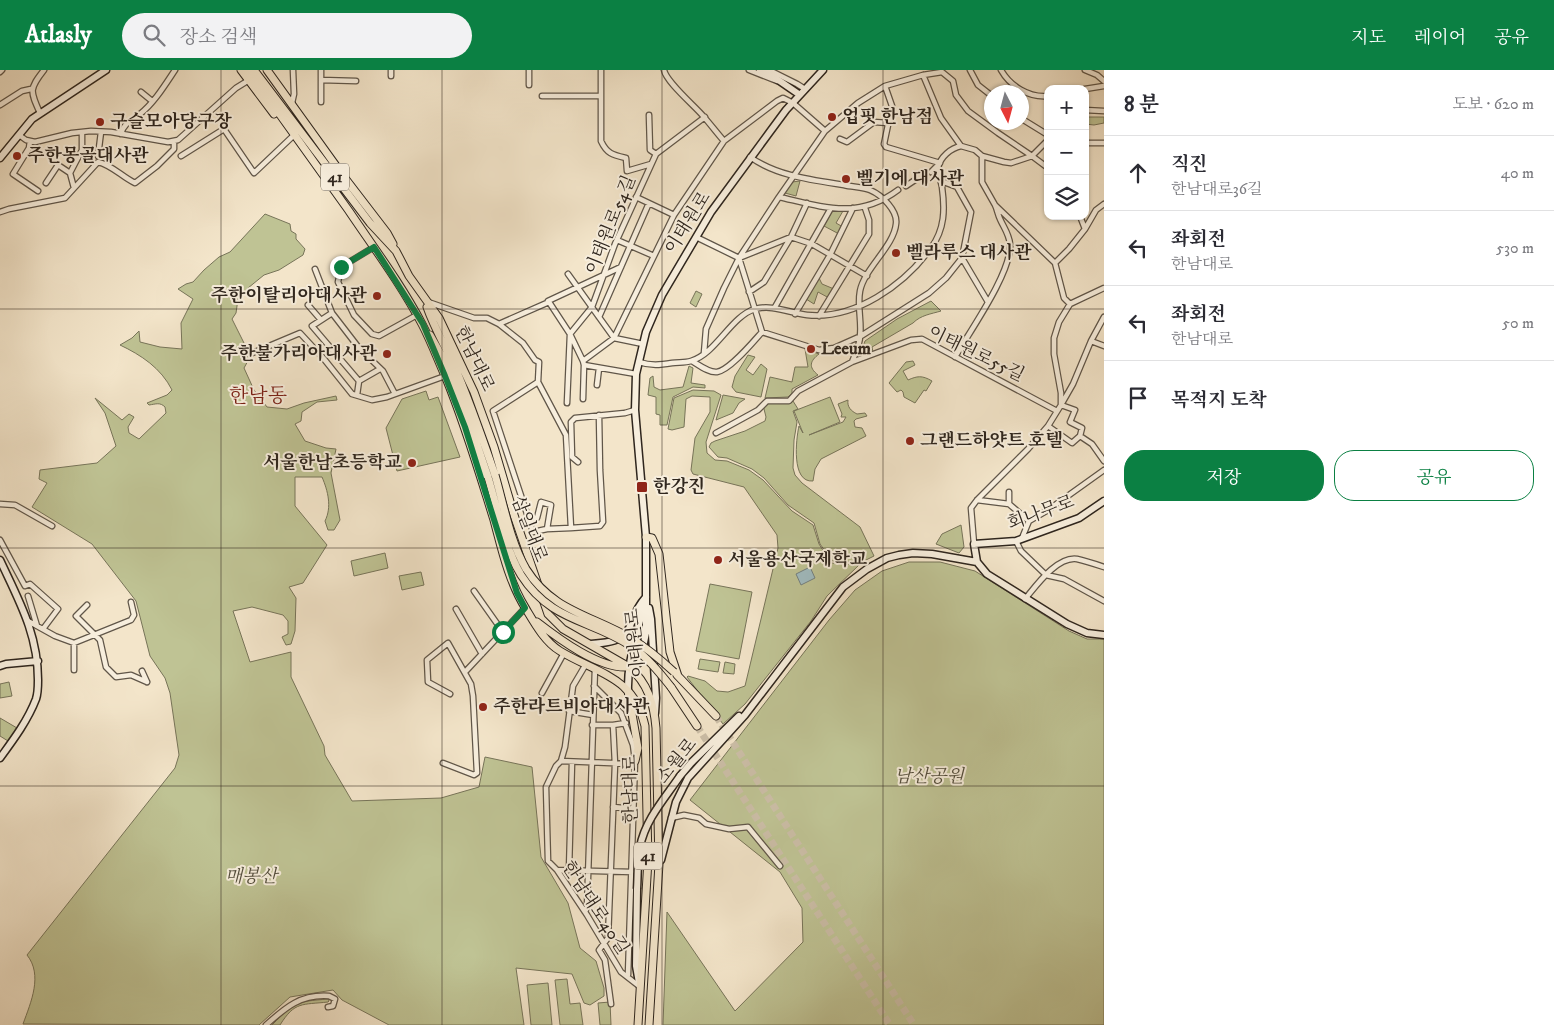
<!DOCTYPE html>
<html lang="ko">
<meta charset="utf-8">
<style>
:root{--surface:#fff;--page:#f2f2f3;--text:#2b2b33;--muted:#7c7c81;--line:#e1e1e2;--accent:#0b8043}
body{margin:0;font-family:"IM FELL DW Pica","Noto Serif KR",serif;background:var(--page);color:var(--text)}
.controls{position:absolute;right:15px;top:15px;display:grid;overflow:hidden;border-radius:10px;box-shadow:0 1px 4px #0004}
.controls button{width:45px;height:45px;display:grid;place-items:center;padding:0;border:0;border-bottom:1px solid var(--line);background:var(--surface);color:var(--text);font:25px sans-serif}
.compass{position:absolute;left:984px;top:15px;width:45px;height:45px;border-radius:50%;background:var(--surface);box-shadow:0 1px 4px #0004;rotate:174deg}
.stop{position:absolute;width:15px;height:15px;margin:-11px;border:4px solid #0b8043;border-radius:50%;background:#fff}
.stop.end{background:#0b8043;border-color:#fff;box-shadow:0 1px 5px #0008}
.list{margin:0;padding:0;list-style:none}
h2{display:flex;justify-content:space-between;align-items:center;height:65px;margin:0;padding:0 20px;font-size:21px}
h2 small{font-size:16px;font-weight:400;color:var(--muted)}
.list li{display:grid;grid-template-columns:32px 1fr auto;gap:15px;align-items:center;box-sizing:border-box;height:75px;padding:0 20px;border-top:1px solid var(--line)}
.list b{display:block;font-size:19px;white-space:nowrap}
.list p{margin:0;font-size:16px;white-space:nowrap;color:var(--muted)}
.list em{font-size:16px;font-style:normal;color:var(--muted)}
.actions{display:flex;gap:10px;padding:15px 20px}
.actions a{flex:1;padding:11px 0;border:1px solid var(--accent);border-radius:20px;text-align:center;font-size:18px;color:var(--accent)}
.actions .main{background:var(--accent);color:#fff}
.icon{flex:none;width:28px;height:28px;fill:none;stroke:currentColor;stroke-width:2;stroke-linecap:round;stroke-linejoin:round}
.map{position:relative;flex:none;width:1104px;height:955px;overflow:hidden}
header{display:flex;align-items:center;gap:30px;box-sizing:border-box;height:70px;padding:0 25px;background:var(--accent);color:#fff}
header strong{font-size:24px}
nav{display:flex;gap:28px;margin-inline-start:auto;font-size:18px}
.search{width:350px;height:45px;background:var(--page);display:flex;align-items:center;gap:12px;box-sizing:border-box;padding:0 18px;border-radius:28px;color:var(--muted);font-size:19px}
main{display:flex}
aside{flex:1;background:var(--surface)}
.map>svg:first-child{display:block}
.green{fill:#bfc394;stroke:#777459}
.water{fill:#a0bcc1;stroke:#738080}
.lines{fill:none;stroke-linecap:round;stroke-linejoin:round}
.primary-tunnel{stroke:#ccbfa8;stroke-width:7;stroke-dasharray:7 3.5;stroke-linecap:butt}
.street-casing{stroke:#605649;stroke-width:7}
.secondary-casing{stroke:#2f261e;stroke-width:9}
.primary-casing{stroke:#2f261e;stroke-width:9}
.street{stroke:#f7eedd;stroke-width:4.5}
.secondary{stroke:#f7eedd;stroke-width:6}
.primary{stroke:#f3e5ca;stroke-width:7}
.secondary-bridge-casing{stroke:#2f261e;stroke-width:9;stroke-linecap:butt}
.primary-bridge-casing{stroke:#2f261e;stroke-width:9;stroke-linecap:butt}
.secondary-bridge{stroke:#f7eedd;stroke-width:6}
.primary-bridge{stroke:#f3e5ca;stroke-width:7}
.route{stroke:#0b8043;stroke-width:6}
.grid{fill:none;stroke:#2f261e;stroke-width:1;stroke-opacity:0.55}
.poi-dot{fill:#8f2418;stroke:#f7eedd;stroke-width:2}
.labels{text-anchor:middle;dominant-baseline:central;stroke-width:4;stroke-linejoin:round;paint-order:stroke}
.shield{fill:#f7eedd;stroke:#6b6257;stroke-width:1}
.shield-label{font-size:16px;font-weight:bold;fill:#2f261e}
.poi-label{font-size:18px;font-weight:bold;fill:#2f261e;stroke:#f7eedd;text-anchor:start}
.street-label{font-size:18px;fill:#2f261e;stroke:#f7eedd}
.park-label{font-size:18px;font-style:italic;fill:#534d3c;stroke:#f7eedd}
.quarter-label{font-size:20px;fill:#7a1f14;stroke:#f7eedd}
</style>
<header>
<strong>Atlasly</strong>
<div class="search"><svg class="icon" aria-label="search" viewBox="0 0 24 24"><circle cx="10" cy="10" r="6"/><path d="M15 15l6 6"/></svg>장소 검색</div>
<nav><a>지도</a><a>레이어</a><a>공유</a></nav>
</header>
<main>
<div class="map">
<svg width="1104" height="955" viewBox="0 0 1104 955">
<rect width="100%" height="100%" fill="#f3e5ca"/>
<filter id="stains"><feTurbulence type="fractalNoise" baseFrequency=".004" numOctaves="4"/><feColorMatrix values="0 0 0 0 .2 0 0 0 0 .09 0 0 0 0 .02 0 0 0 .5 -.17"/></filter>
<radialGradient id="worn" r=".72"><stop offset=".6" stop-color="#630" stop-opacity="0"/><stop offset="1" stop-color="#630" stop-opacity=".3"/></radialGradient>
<path class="green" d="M1085,47H1104V53L1094,55L1085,54Z
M800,111L796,126L785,123L792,112Z
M833,140L843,141L836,153L843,157L839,164L824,156Z
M265,144L290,154L291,161L296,164V169L305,179L303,185L279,200L264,205L248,218L238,229L236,243L232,249L245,275L249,289L244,298L254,320L267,337L287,339L304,333L336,326L337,330L317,332L302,342L301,351L295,354L305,371L326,378L336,379L331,403L340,450L334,460H328L325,451C332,437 328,421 322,407H295V436L327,475L303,513L289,517L296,528L295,561L291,574L286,575L282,567L288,564V551L283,545L252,537L233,541L250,592L291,582V607L324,676L325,685L352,731L441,728L479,717L485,687L532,697L541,787L568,833L580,878L596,891L604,918V926L590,935L584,933L572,904L516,898L524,955H389L342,930L333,920L290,927L259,955L23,954C31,932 43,905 27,885L175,698L179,685L170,623L165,608L150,586L136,531L92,474L32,437L47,413L39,409L40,400L97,393L116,376L105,343L95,328L122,350L129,344L134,347L128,357L129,363L139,369L166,343L165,337C160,332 156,334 149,335L147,333L167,325L172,320C161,298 141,285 120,275L132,268L139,261L140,272L160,277L182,279L181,253L193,229L178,219L186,214L193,212L204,200L219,187L230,182Z
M819,208L822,214L834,219L829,228L818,222L814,234L806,229Z
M696,221L702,224L696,237L690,233Z
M931,231L941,241C931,244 921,245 913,253L872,277L873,282L859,288L865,271L897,249Z
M805,279L819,284C810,291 808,297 818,305L792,319V323L788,327L765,328L770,307L792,312L795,297H808Z
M748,285L755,287L746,300L753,305L761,294L767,299L761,327L736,322L732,317L735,306Z
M913,291L915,295L903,301L908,310C917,306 922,305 932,311L926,321L924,320L915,333L904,327L903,322L901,320L897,322L889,313L906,292Z
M689,296L693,298L691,313L705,315V318L693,317L673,327L667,355H660V345L656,344V327L648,325L650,308L653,306L654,317L660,320L683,317Z
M693,320L714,321L721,325L706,372L707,383L715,390L727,391L749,400L763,410L792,441L813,455L819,474L824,482L825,490L831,493L859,495L827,526L811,551L745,634L723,654L687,607L688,606L705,611L717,621L728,622L745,616L778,478L777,465L744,417L693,404L691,400L695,368L710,342V327L692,326L686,329L684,357L672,360L668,359L674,328Z
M426,321L429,330L438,327L460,387L397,401L386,358L402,329Z
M723,325L745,329L739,333L733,343L716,350Z
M830,327L840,352L809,365L843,352L846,347H841L842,344L838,334L848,330C847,337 851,341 857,344L865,343L867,346L856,349L854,351L855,357L862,358L866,366L821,389L815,399L813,411C791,413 796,369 799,356L803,363L794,341Z
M793,331L798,339L793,341L797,352L794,370L793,398L795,405L802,413L860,457L874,486L862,492L833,491L826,488L825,481L820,474L814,453L788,435L764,408L752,399L727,388L718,387L709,377L711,373L715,371L745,361L765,351L766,347L763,335L768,332Z
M961,455L964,477L959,483L936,474L942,464Z
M385,483L388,498L354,506L351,491Z
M909,492H940L975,501L1069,561L1087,569H1104V955H663L667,842L735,941L803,872L802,838L780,802L690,730L829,550L855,520L882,501Z
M421,502L424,515L402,520L399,506Z
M710,514L752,522L739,589L696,581Z
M700,589L720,592L718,602L698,599Z
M725,592L735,594L734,604L723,603Z
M9,612L12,626L0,628V614Z
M0,648L17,658L8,671L0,666Z
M567,909L570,934L580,933L583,955H560L555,910Z
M548,913L552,955H531L527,915Z
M328,929L329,931L328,932C302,935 295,931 280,955H272C296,931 295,932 328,929Z
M610,932L611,955H600L598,933Z"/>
<path class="water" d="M810,497L815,508L801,515L796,504Z"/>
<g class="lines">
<path class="primary-tunnel" d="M716,646L914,955
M697,656L890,955"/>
<g class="street-casing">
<path id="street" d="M321,0V32
M391,0V6
M529,0V15
M601,0V71C607,84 613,85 626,88L627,101L651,94
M664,0C666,12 695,36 704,47C711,55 717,63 724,71
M749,0L777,11
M769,0L797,14L805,19
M970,0L978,15L992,26
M1001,0C1010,16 1029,28 1048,26
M1085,0L1097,5L1104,11
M0,2L2,0
M923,5L941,48L961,76L975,80L982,86L1004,92L1011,93L1032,86
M321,10L356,11
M885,16L892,36L884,74L886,77L940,93
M1085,19L1104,16
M141,22L152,31
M542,26H601
M292,33L294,24L293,0
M0,35L22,21L31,19
M1085,40L1104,41
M40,43C30,21 29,19 44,0
M649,45L650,80L656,84
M1022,49L1048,65
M121,64C123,54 132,50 140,44C154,33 165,15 175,0
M19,65L26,70L35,72L72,63L91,61L111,62L168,72L178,70L236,18L249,10
M840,69L847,72L874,52L888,53
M1048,70L1032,86L1048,98
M30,71L29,78L13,104L38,121
M1085,73H1104
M98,86L101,62
M181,86L224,59L254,103L292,67
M982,86V112L995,135L1055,193
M931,102L939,94
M46,113L58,95L70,103
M906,116L915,110
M74,118L70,103L82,80V62
M636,127L674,145
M779,127C823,137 858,150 898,120
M0,142L9,139L65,128L98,92C112,95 122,107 135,113L157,96L174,79V71
M1085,159L1096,140L1104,134
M696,167L739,188L791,167L812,174L867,206
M617,170L654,186
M374,177L341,197L338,212L354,245L372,264L379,266L417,245
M962,188L988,232
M315,199L332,243L359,278L383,301L395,324
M568,204L614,268L643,274
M749,222L764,212L791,167L807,133
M548,231L621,197
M428,232L474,248H487L499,254L523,273L535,290L539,292L538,312L566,365L571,458L547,459L533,462L493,341L538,312
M1070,234L1064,228L1055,193L1069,179L1085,159L1080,146
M308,235L321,250
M775,237L831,138
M332,243L312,256L359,311
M795,244L830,185L853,138
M819,246L869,164V150L865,138
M599,247L649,133
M499,254L549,232L570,264L583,291L584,295L583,329
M762,262L819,280L834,278L861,266L929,223L946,208L962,188L971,142L957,117L941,111
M1091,271L1104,276
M704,283L706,259L724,218L739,188L779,127L825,61L858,33L885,16L923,5L942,2L953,11L956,25L968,41L998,63L1032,86
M250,284L300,263L324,289L352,324L372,330L387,327L445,306
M955,287C970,261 1012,202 1010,174C1009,164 1004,158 1000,149C998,145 997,139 995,135
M583,291L614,268L674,145L724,71L777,31L783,28L793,33L825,61
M692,291C699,295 709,303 717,302C730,300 753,272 762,262L739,188
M639,292C651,296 660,295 672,293C678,292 685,293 691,291C716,284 731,246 755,239C772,234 790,243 807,245C855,250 904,215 931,178C945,159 945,139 942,117C941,111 938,104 938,98C940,87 951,78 961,76
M852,292L911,270L922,269L1057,341
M584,295L636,304
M597,315L599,298
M357,325L359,311L380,299
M567,333L570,264L592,237L615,174L656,84L705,47
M1048,356L1072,373L1080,366L1082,358L1070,352L1075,340L1061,335L1073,314L1091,271L1104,247
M716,363L758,340L767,331H789L798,321L852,292C855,284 860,275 860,266C862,252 857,236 860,221C864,199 894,176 896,154C898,141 882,125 870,120C863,117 852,117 844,115C812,110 777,106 750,87
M1080,366L1092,374L1104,391
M578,392L572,387L571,352L575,348L625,343L635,340
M1009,422V434L1029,451
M977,430L1009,434
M0,434L15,435L52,456
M528,448H537L541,432L551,435L547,459
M571,458L600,456L603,452L600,400L599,345
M1022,468L1029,451L1048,440L1104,400
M0,470L25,516L30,514L58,539L43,559
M1016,471L1021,481L1046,505L1064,509L1104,531
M974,474L971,438L977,430L1028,379L1048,356L1061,335V323L1054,284V268L1059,252L1070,234L1104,218
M474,521L503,562
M28,526L37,556
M1025,529C1036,516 1057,486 1077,489C1086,491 1095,494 1104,497
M87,535L76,546L100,570L106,597L116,607L131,605L147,612
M456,539L482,584
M28,551L55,566L74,573L131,550L134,545L131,532
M74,573V600
M586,594L573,616L565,677L561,691L556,696L546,717L548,791L557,800L587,845L621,902L639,916
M142,601L147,612
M465,602L525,538
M594,616L621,643L633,675L635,690L628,905
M542,623L564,583
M569,641L593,645
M592,655H613L626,653
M561,691L635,694
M443,693L474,705L477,703L473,626L471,614L448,573L427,590L428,612L450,624
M613,737L634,739
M671,748L684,745L699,748L706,754L729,759L748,757L780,796
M557,800L632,802
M569,800L572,692
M585,842L587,837L595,598
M611,934L605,890L599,880L608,868L615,694L613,655
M266,955C286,937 301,924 329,926L335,929L333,936L328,937"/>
</g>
<g class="secondary-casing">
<path id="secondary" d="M760,0L771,5L800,25
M0,88L32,49L106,0
M0,490C19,531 38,564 38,610C38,616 38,623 36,629C28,650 14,669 0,688
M977,492L974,474L1016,471L1079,448L1104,431
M649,538L651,549L656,628L655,643
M591,574C642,571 621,555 646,527
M0,596L6,594L38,591
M629,597L635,596L640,592L646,563V467L635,340L636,304L646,262L662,225L711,142L769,63L786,40L823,0
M628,621C627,592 637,566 643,538
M680,706L691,693L739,646
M661,790L676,732L688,708L745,645L843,517L867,499L887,488L899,485L913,483L932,484L977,492L987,504L1067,554L1087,563L1104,565
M637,819L636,896L639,913"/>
</g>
<g class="primary-casing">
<path id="primary" d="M241,0L274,44
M248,0C282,47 315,94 349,141C374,178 401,214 422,254C431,271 438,290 446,308C465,354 479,402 494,450C502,480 509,512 526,539C535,554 545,572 560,581C598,604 634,606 645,656L648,790L638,955
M254,0L370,153L396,181L409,206L439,248L474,322L494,377L514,445L548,544L563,559L629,597C648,613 654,634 656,658L659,794L649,955
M267,0L344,107L387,163L393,174
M427,237C434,257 444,274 453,293C469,329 482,367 495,405
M430,265L448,297L464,337L488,407
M646,467L652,468L659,484L670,582L678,606
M537,552C559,569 599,599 628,597
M677,605L716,646
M671,617L697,656
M628,621L638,678L635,691"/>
</g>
<use href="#street" class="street"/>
<use href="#secondary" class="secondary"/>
<use href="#primary" class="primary"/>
<g class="secondary-bridge-casing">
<path id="secondary-bridge" d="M637,819C638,805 637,790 640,777C645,750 665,728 680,706"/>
</g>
<g class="primary-bridge-casing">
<path id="primary-bridge" d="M495,405C504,436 510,471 526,499C553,542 592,545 632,569C647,578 661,590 674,602
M488,407C497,437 505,479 521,505C551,552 590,549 631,576C647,587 659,602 671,617"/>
</g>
<use href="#secondary-bridge" class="secondary-bridge"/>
<use href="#primary-bridge" class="primary-bridge"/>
</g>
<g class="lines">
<path class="route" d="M341,197L374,177L423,254L445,306L465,357L517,523L525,538L503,562"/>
</g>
<path class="grid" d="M221,0V955M442,0V955M662,0V955M883,0V955M0,239H1104M0,478H1104M0,716H1104"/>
<g class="poi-dot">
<circle cx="832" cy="47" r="5"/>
<circle cx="100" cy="52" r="5"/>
<circle cx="17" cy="86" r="5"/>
<circle cx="846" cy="109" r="5"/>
<circle cx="896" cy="183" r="5"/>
<circle cx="377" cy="226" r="5"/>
<circle cx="811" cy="279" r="5"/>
<circle cx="387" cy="284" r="5"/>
<circle cx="910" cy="371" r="5"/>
<circle cx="412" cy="393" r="5"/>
<rect x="636" y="411" width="12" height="12" rx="2.5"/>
<circle cx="718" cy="490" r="5"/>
<circle cx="483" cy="637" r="5"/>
</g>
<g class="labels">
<g class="shield">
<rect x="321" y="93.5" width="28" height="27" rx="4"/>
<rect x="634" y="772.5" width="28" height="27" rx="4"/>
</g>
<g class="shield-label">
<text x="335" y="107">41</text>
<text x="648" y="786">41</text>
</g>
<g class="poi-label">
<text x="842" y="47">업핏 한남점</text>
<text x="110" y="52">구슬모아당구장</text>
<text x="27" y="86">주한몽골대사관</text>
<text x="856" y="109">벨기에 대사관</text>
<text x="906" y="183">벨라루스 대사관</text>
<text x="367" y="226" text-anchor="end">주한이탈리아대사관</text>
<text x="821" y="279">Leeum</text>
<text x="377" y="284" text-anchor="end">주한불가리아대사관</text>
<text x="920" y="371">그랜드하얏트 호텔</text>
<text x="402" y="393" text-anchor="end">서울한남초등학교</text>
<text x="653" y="417">한강진</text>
<text x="728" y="490">서울용산국제학교</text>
<text x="493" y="637">주한라트비아대사관</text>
</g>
<g class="street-label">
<text transform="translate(688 153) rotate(-58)">이태원로</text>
<text transform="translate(611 155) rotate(-68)">이태원로54길</text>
<text transform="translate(976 284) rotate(26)">이태원로55길</text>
<text transform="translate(474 289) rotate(65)">한남대로</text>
<text transform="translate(1041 443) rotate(-20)">회나무로</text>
<text transform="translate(529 459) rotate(69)">삼일대로</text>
<text transform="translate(636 573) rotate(-96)">이태원로</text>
<text transform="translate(677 691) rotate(-51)">소월로</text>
<text transform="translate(631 719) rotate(-91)">한남대로</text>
<text transform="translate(595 838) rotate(57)">한남대로40길</text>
</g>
<g class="park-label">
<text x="929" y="707">남산공원</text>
<text x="251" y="807">매봉산</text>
</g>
<g class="quarter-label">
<text x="258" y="326">한남동</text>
</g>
</g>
<rect width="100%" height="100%" filter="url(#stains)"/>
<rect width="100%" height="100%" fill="url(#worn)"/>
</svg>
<div class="controls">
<button>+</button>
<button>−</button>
<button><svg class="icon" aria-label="layers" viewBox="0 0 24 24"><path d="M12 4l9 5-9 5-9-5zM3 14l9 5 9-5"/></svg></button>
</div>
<svg class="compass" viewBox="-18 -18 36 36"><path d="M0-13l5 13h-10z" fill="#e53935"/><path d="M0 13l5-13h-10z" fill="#7c7c81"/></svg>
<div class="stop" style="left:503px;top:562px"></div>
<div class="stop end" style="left:341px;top:197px"></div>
</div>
<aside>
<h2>8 분<small>도보 · 620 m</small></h2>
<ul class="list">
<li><svg class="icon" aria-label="ahead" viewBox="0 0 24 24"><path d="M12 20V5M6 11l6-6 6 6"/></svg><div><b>직진</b><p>한남대로36길</p></div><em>40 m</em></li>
<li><svg class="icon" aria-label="left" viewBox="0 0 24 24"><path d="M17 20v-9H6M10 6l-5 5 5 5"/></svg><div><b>좌회전</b><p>한남대로</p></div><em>530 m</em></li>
<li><svg class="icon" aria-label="left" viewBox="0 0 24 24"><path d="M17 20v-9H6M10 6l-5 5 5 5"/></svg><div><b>좌회전</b><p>한남대로</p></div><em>50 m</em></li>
<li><svg class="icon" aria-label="arrive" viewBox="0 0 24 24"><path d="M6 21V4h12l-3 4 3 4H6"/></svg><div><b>목적지 도착</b></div></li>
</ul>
<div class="actions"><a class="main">저장</a><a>공유</a></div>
</aside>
</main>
